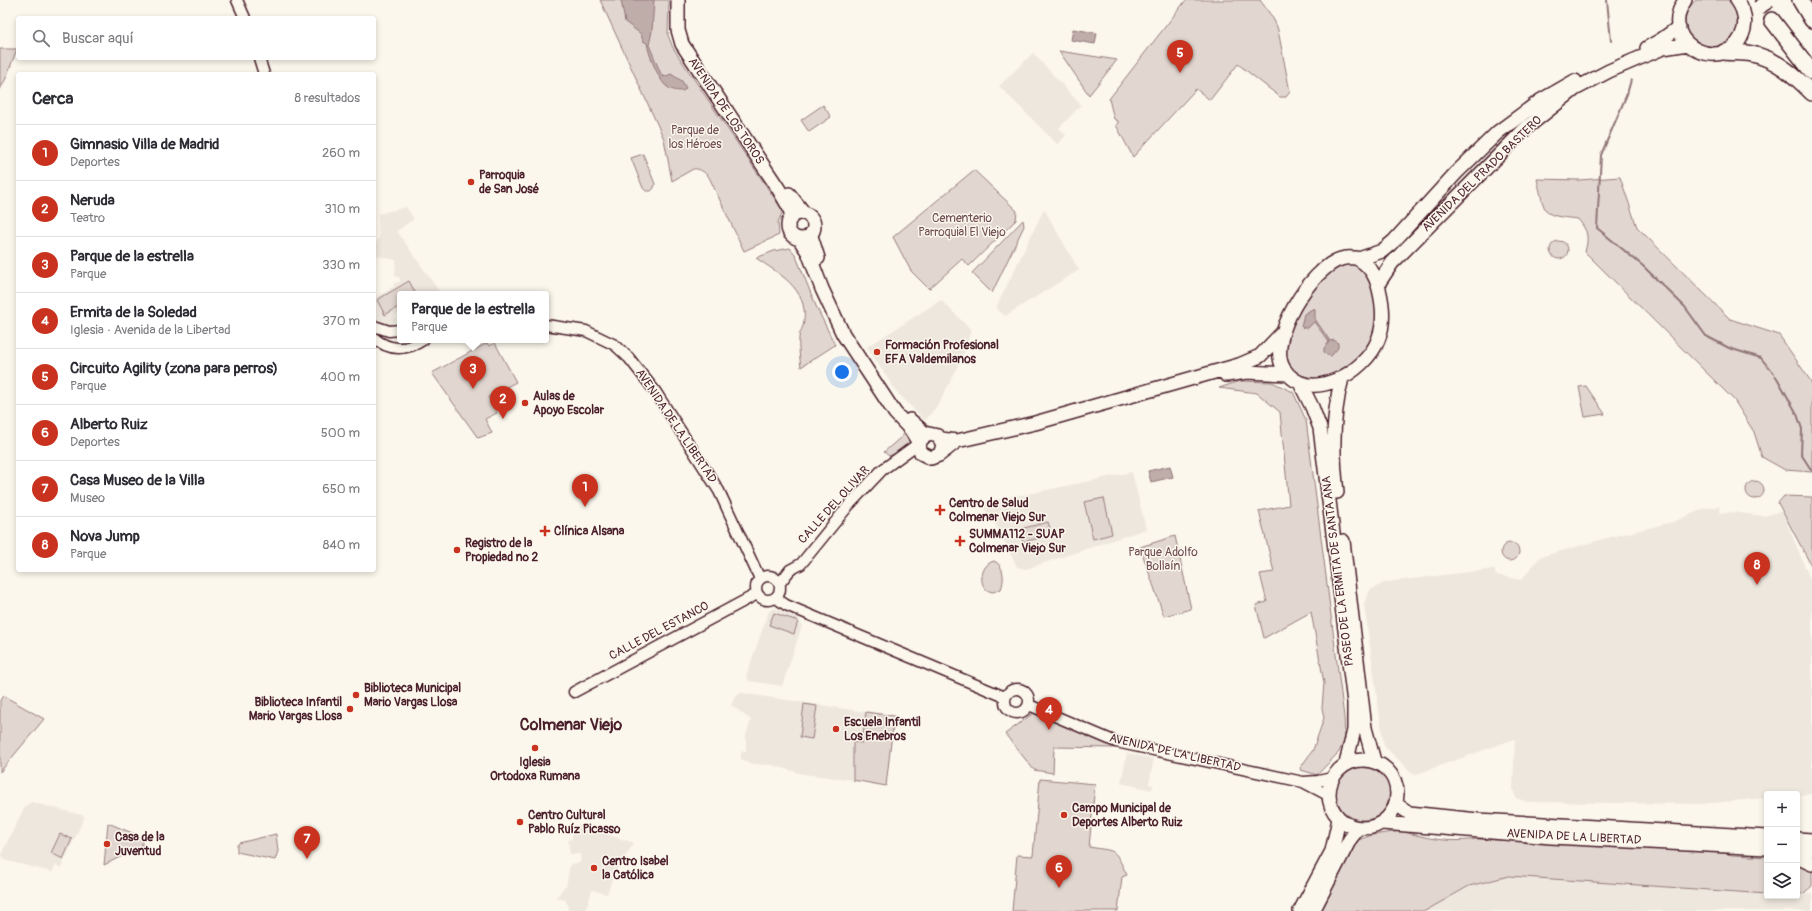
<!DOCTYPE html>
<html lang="es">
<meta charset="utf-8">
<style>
:root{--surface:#fff;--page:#f2f2f3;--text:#2b2b33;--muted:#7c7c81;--line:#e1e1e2;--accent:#c8321e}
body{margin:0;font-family:Pangolin,sans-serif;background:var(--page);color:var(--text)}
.controls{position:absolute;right:12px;bottom:12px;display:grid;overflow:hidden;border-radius:4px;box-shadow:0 2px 6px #0003}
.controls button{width:36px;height:36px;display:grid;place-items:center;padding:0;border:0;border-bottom:1px solid var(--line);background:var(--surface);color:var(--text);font:20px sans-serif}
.you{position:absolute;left:842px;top:372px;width:14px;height:14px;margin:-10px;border:3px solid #fff;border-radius:50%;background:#1a73e8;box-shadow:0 0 0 6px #1a73e833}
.badge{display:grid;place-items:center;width:26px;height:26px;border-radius:50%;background:var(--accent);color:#fff;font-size:13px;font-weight:700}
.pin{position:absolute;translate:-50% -33px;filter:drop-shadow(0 1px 2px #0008)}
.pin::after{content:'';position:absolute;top:21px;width:14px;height:12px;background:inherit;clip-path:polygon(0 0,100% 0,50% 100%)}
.popup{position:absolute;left:397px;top:291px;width:152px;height:52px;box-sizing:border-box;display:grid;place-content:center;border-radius:4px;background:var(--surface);filter:drop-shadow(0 1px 3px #0005);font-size:13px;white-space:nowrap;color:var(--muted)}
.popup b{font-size:15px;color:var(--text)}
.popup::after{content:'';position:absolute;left:50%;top:100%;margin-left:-8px;border:8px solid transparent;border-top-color:var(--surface)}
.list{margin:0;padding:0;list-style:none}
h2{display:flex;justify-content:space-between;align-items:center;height:52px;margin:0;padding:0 16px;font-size:17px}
h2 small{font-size:13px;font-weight:400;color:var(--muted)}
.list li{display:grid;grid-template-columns:26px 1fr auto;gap:12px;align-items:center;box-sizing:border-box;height:56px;padding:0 16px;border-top:1px solid var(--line)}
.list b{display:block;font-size:15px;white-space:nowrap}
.list p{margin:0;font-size:13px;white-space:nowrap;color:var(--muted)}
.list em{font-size:13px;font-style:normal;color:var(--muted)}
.icon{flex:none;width:22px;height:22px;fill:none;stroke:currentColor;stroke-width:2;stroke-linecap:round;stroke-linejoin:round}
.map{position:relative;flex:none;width:1812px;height:911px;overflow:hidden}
.search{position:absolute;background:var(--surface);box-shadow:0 2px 6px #0003;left:16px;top:16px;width:360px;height:44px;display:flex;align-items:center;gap:10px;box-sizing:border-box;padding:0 14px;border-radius:4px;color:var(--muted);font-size:15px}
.panel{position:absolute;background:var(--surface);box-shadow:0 2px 6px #0003;left:16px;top:72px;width:360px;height:500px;border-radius:4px}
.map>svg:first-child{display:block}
.built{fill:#eee7de}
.green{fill:#e2d7d0;stroke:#967b7e}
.water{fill:#bfadaa;stroke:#907477}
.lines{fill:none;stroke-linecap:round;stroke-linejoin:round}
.stream{stroke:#907477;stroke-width:2}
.minor-casing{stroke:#4a1f2b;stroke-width:13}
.major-casing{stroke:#4a1f2b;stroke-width:16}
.highway-casing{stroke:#4a1f2b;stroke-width:18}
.minor{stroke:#fbf7ec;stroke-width:10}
.major{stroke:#fbf7ec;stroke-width:13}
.highway{stroke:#fbf7ec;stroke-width:15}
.major-bridge-casing{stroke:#4a1f2b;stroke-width:16;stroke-linecap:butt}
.major-bridge{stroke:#fbf7ec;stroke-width:13}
.poi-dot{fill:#c8321e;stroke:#fbf7ec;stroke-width:1.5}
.labels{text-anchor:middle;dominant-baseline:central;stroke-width:3;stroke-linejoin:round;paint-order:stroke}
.street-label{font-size:12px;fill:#4a1f2b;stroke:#fbf7ec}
.park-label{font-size:12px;fill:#704d54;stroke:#fbf7ec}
.poi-label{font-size:12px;font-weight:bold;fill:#4a1f2b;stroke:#fbf7ec;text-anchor:start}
.district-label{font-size:16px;font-weight:bold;fill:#4a1f2b;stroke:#fbf7ec}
</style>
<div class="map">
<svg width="1812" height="911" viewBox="0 0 1812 911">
<rect width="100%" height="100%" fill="#fbf7ec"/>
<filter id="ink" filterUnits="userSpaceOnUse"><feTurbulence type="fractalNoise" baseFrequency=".025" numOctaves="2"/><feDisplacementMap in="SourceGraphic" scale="8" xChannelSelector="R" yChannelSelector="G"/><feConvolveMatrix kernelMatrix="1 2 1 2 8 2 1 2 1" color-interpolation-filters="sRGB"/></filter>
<g filter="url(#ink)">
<path class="built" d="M1033,53L1081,105L1059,128L1066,135L1058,145L999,86Z
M406,207L414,219L397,231L441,294H400V312L395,315V321L391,327L378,322L374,305V298L389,290L390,288L394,287V283L400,282V278L395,276L396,260L374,255V246L379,238L378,214Z
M1044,209L1079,270L1005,316L996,308Z
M941,300L971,330L964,353L940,402L925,421L896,391L867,347Z
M1132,472L1146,529L1026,569L1017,567L997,527L980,502L1028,494Z
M1719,506L1721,514L1732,512L1764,516L1782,511L1812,584V794L1797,795L1767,794V798L1700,804L1527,802L1516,798L1513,789L1515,739L1414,775L1384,746L1364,604L1370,590L1386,582L1494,569L1496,575L1521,580L1540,557L1607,538L1673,522L1703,509Z
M775,608L799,618L802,626L782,686L749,681L746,676L769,611Z
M741,693L866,712L862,743L853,742V780L803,774L772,765L753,764L741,759V752L746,751V735L751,720L731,705L736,695Z
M1127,753L1154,759L1149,784L1153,785L1152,790L1121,783Z
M31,802L85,816L61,868L56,865L52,872L4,860L1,855L24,808Z
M575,825L600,828V832L634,843L614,874L607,894L592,890L588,904L584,911H568V904L566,903V900L556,898L564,887H566L570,864L580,863L581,854H570L568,840L572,839V834L575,833Z
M1509,876L1767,891V896H1797V893L1812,894V911H1425L1469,886Z"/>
<path class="green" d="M600,0H669L668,35L673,48L783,211L778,222L779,235L744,251L709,177C704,172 700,168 693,169L672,181L664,139Z
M1186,0H1260C1267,10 1275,19 1278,30L1290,92L1286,97H1280L1238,64L1210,100L1196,89L1133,157L1116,125L1118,123V121L1114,119L1109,99Z
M1696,0H1728C1766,38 1692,71 1685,24C1684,15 1689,6 1696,0Z
M0,49H17L6,78L0,90Z
M1059,51L1117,60L1089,95Z
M823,105L831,117L809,132L801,120Z
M643,154L655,184L654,188L651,191H646L643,188L631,158Z
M974,170L1017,211L1016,220L969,266L962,259L929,289L911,271L893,237Z
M1620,177L1637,227L1730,319L1779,335L1812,383V472L1785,470L1762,457L1754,432L1734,400L1585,252C1589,237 1588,231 1578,219C1540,215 1546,215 1537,179L1579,180Z
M1023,220L1024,226L992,293L972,273Z
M1550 250a9 9 0 1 1 18 0a9 9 0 1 1-18 0Z
M790,248L795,254L816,306L835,345L801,367C800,358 798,348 799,338C799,332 804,327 804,321C808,288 778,273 756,258L774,251Z
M1348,263C1377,266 1381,312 1374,334C1366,358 1342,377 1317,379C1306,379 1301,377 1293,369C1291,367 1288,365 1287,363C1275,342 1306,296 1320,281C1327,273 1337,266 1348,263Z
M409,281L416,294H400V306L385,315L377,300Z
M487,343L489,346L495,343L516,382L488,397L497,413L485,419L492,433L478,438L432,373Z
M1240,381L1272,382L1293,392L1306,420L1344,717L1345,739L1339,752L1317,775L1301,770L1300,768L1313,750L1324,718L1322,708L1324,683L1311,612L1264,638L1256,605L1267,602L1260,574L1274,572L1259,511L1289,505L1280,412L1257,393L1219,388Z
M1586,386L1605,414L1585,417L1579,387Z
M908,431L914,437L908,448L889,456L884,452Z
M1746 490a9 9 0 1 1 18 0a9 9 0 1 1-18 0Z
M1784,496L1812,497V567L1778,503Z
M1104,498L1112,534L1093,539L1084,502Z
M1048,522L1052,535L1023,542L1020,529Z
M1175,536L1191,609L1164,616L1140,547Z
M1501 552a9 9 0 1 1 18 0a9 9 0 1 1-18 0Z
M994,561C1004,565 1005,580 1001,589L993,592C976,590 980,564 994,561Z
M774,613L798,621L794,634L769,625Z
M4,696L44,719L0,772V700Z
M804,704L817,706L812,739L800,737Z
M866,712L894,716L886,786L853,780V742L862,743Z
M1035,712L1116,748L1054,747L1053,773L1034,770L1005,734Z
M1336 793a27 27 0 1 1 54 0a27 27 0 1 1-54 0Z
M1040,779L1095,784L1089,847C1118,852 1113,847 1127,875L1122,877L1118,911H1012L1017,855L1033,856Z
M108,823L142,837V846L104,865Z
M1401,831C1430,839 1447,843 1478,839L1711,850L1732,855L1767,857V894L1509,876L1469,886L1425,911H1321L1358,840L1372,835Z
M60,834L72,839L63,859L51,853Z
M276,834L278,851L275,860L237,852V845L239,843Z
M1797,859L1812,869V886L1804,893L1797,895Z"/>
<path class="water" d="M621,0H654L652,31L649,45L661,74L664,77L671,74L682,81L686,88L683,91C676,91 670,90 665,85C658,78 648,53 647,43L643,41L641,34L625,22Z
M1073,29L1097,33L1095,44L1071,40Z
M1314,308L1315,309V319L1330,341L1334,340L1338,343V348L1331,356L1327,355L1324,352V348L1329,342L1314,322L1308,328H1303L1301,326L1304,314Z
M1170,466L1173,477L1151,482L1148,471Z"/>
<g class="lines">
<path class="stream" d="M1607,0L1611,41
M1631,80L1627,94L1601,155L1597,228L1643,266L1685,307L1706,336L1729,348L1761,358L1777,378L1797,414L1802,429L1801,454L1812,471"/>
<g class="minor-casing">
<path id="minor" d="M237,0L245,18
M259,58L264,74
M546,325L586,331L615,345L629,358L655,391L719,491L760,579
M374,326L389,331L400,330
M374,338C389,351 407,351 423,340
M756 588a12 12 0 1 1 24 0a12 12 0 1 1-24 0Z
M780,583L790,570L801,564L849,505L882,470L919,443
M776,598L786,605L1005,697
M1005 701a12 12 0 1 1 24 0a12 12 0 1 1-24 0Z
M574,692L757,594
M1029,705L1116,742L1303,782L1328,795
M1304,782L1318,781L1332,778"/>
</g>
<g class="major-casing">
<path id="major" d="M678,0V30L682,44L778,188L789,207L792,216
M1685,0C1654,46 1731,79 1744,29C1746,18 1743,8 1737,0
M1647,48L1661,40L1679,27
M789,194L804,213
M788 226a13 13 0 1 1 26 0a13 13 0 1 1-26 0Z
M811,236L818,258
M800,240L808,252L822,289L843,334L895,413L911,430L919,443
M1356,258C1369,264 1376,276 1379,289C1383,305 1385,323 1378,340C1366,372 1308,406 1284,369C1265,340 1312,267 1341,259C1346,257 1351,258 1356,258Z
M1359,259L1382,251L1394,241L1456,173L1498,132L1540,101L1575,81
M1378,284L1392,263L1526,128L1575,89L1609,71L1663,48L1688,44
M1226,375L1247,372L1288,374
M1300,383L1312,407L1320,428L1354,703V730L1346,764
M910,420L927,435
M941,439L957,441L1035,423L1239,365L1260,356L1282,333
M941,452L943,444L938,436L929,434L921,439L919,446L921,453L931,458L939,455L957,441
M1337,492C1332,453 1332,416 1342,378
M1343,541L1365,728L1374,761
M1329 794a34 34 0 1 1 68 0a34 34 0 1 1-68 0Z
M1396,804L1409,813L1478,820L1767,837
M1382,823L1551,837L1767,848
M1797,839L1812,840
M1797,850H1812
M1797,857L1812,864
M1300,911L1332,851L1339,819
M1313,911L1350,839L1359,828"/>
</g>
<g class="highway-casing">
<path id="highway" d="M1800,0L1812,20
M1772,20L1812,72
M1724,52C1733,53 1743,52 1752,54C1777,59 1795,76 1812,93"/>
</g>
<use href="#minor" class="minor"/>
<use href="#major" class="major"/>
<use href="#highway" class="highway"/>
<g class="major-bridge-casing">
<path id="major-bridge" d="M1758,8L1770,0"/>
</g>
<use href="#major-bridge" class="major-bridge"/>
</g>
</g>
<g class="poi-dot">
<circle cx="471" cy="182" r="4"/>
<circle cx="877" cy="352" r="4"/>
<circle cx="525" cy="403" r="4"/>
<path d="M938 504h4v4h4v4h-4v4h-4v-4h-4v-4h4z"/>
<path d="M543 525h4v4h4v4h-4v4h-4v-4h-4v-4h4z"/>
<path d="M958 535h4v4h4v4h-4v4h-4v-4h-4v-4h4z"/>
<circle cx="457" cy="550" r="4"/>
<circle cx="356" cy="695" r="4"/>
<circle cx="350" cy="709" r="4"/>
<circle cx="836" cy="729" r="4"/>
<circle cx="535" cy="748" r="4"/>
<circle cx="1064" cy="815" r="4"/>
<circle cx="520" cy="822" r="4"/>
<circle cx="107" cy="844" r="4"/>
<circle cx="594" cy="868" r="4"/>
</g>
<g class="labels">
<g class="street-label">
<text transform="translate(726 111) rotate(56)">AVENIDA DE LOS TOROS</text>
<text transform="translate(1482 174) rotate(-44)">AVENIDA DEL PRADO BASTERO</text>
<text transform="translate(676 426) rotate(56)">AVENIDA DE LA LIBERTAD</text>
<text transform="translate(834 505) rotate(-48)">CALLE DEL OLIVAR</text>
<text transform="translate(1338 571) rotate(-97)">PASEO DE LA ERMITA DE SANTA ANA</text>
<text transform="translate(659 631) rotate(-28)">CALLE DEL ESTANCO</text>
<text transform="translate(1175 753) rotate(13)">AVENIDA DE LA LIBERTAD</text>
<text transform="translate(1574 837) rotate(3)">AVENIDA DE LA LIBERTAD</text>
</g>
<g class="park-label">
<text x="695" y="130">Parque de<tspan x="695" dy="14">los Héroes</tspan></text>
<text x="962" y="218">Cementerio<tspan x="962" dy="14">Parroquial El Viejo</tspan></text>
<text x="1163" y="552">Parque Adolfo<tspan x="1163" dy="14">Bollaín</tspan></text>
</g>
<g class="poi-label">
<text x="479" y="175">Parroquia<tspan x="479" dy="14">de San José</tspan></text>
<text x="885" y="345">Formación Profesional<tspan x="885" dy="14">EFA Valdemilanos</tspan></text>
<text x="533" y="396">Aulas de<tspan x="533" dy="14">Apoyo Escolar</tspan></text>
<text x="949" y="503">Centro de Salud<tspan x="949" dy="14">Colmenar Viejo Sur</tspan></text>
<text x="554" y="531">Clínica Alsana</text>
<text x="969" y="534">SUMMA112 - SUAP<tspan x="969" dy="14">Colmenar Viejo Sur</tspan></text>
<text x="465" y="543">Registro de la<tspan x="465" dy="14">Propiedad nº 2</tspan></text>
<text x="364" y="688">Biblioteca Municipal<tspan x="364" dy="14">Mario Vargas Llosa</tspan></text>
<text x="342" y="702" text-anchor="end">Biblioteca Infantil<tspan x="342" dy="14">Mario Vargas Llosa</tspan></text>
<text x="844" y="722">Escuela Infantil<tspan x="844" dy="14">Los Enebros</tspan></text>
<text x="535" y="762" text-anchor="middle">Iglesia<tspan x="535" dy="14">Ortodoxa Rumana</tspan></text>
<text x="1072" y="808">Campo Municipal de<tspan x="1072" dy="14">Deportes Alberto Ruiz</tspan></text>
<text x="528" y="815">Centro Cultural<tspan x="528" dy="14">Pablo Ruíz Picasso</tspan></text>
<text x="115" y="837">Casa de la<tspan x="115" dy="14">Juventud</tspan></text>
<text x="602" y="861">Centro Isabel<tspan x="602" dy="14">la Católica</tspan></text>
</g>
<g class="district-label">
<text x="571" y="725">Colmenar Viejo</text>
</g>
</g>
</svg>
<div class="controls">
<button>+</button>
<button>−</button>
<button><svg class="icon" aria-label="layers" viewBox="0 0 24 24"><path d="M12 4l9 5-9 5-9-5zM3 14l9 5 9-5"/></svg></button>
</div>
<div class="you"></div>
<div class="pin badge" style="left:585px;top:507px">1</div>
<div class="pin badge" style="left:503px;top:419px">2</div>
<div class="pin badge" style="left:473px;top:389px">3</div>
<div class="popup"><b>Parque de la estrella</b>Parque</div>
<div class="pin badge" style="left:1049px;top:730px">4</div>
<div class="pin badge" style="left:1180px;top:73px">5</div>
<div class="pin badge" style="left:1059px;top:888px">6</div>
<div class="pin badge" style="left:307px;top:859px">7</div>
<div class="pin badge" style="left:1757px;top:585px">8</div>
<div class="search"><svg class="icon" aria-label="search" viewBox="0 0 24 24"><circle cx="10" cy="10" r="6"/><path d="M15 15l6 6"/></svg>Buscar aquí</div>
<section class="panel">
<h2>Cerca<small>8 resultados</small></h2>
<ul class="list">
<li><span class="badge">1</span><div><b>Gimnasio Villa de Madrid</b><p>Deportes</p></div><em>260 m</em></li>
<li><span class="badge">2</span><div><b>Neruda</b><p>Teatro</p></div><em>310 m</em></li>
<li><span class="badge">3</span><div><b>Parque de la estrella</b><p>Parque</p></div><em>330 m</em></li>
<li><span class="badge">4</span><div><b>Ermita de la Soledad</b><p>Iglesia · Avenida de la Libertad</p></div><em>370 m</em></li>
<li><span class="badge">5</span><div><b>Circuito Agility (zona para perros)</b><p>Parque</p></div><em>400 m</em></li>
<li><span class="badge">6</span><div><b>Alberto Ruiz</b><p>Deportes</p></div><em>500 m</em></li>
<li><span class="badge">7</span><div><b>Casa Museo de la Villa</b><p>Museo</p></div><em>650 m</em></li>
<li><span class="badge">8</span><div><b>Nova Jump</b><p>Parque</p></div><em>840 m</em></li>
</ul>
</section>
</div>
